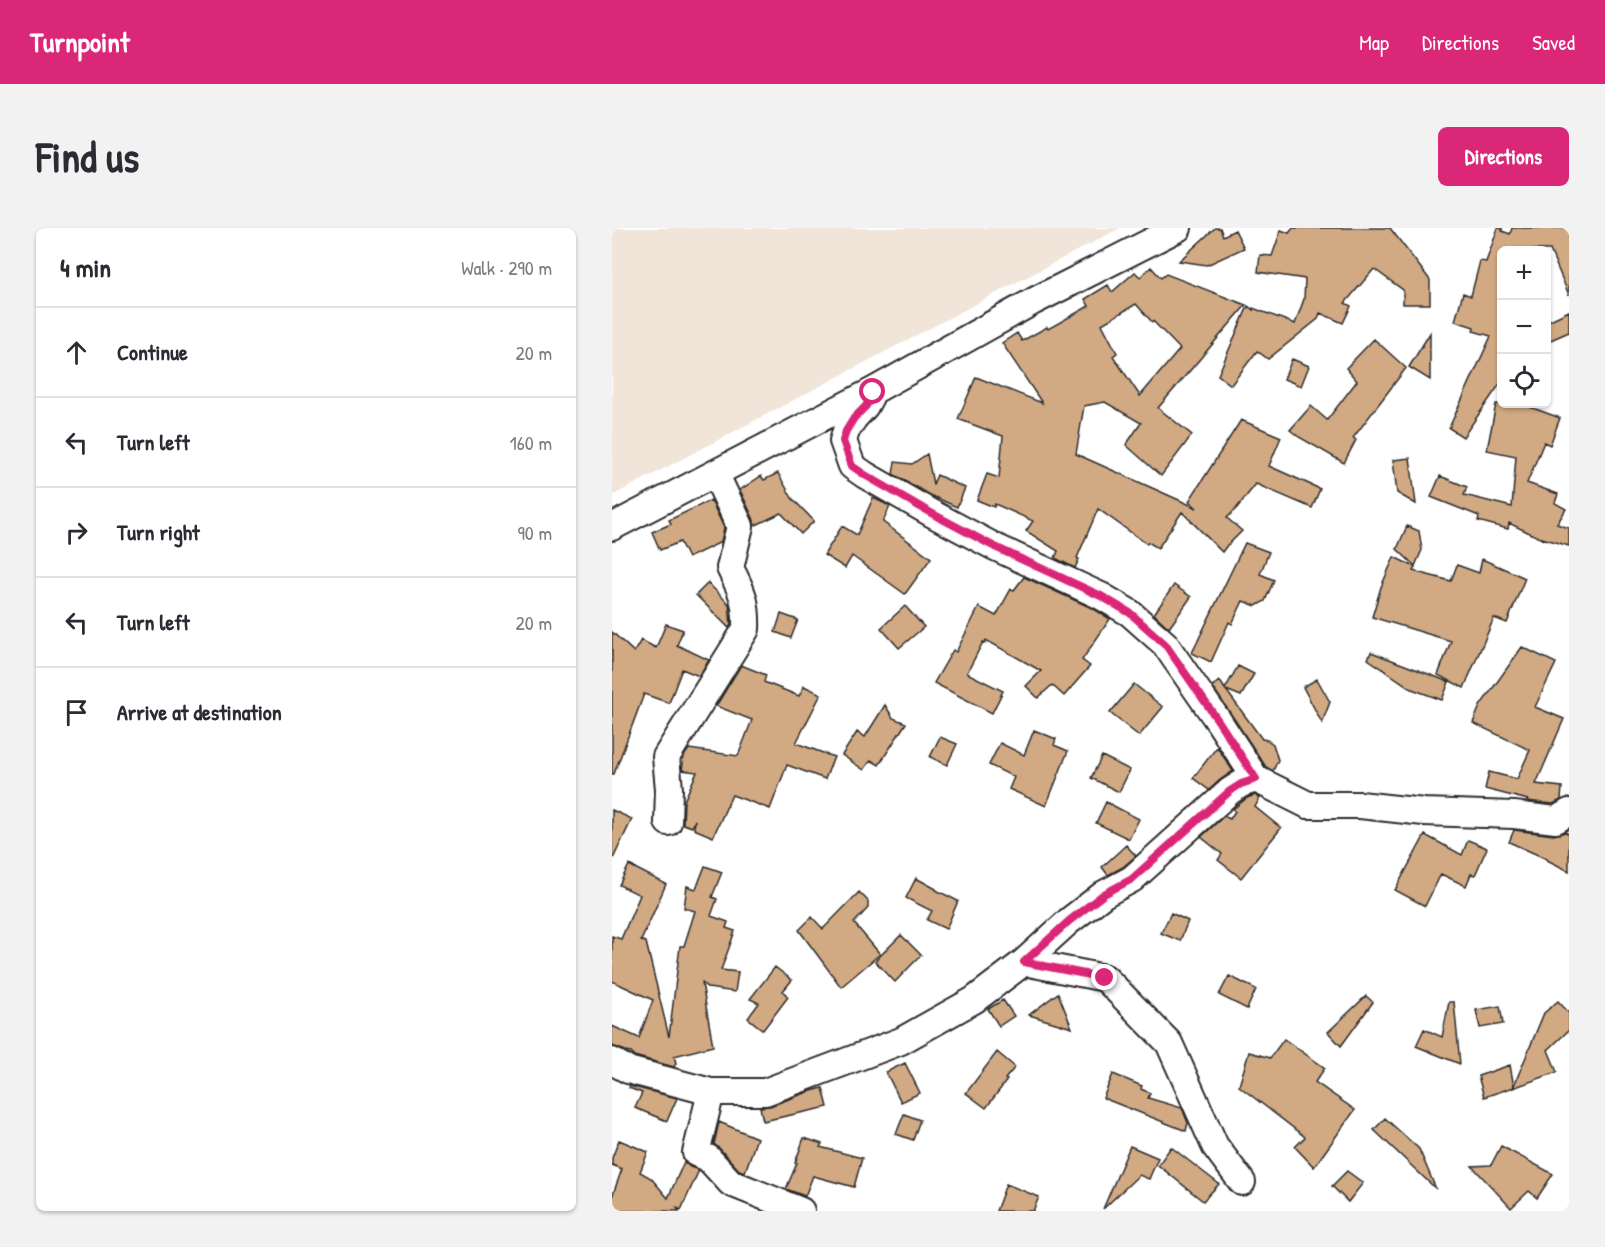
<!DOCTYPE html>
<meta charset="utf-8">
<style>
:root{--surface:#fff;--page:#f2f2f3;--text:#2b2b33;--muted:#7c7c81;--line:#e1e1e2;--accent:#db2777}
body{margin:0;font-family:"Patrick Hand",sans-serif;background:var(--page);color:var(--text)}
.controls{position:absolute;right:18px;top:18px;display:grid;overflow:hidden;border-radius:9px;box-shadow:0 2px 4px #0004}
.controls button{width:54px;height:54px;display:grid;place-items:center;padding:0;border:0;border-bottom:2px solid var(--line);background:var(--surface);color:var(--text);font:30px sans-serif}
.stop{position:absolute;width:18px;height:18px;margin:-14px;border:4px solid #db2777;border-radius:50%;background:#fff}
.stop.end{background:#db2777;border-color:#fff;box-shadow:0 2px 6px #0008}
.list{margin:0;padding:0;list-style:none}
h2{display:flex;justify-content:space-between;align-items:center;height:78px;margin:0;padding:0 24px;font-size:26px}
h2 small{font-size:20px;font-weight:400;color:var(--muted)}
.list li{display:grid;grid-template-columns:39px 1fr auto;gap:18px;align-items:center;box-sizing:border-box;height:90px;padding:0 24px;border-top:2px solid var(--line)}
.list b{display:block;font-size:22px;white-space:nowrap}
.list em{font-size:20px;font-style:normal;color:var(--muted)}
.icon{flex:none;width:33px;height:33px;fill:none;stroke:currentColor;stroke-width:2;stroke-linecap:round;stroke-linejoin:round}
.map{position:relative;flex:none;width:957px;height:983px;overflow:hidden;border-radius:9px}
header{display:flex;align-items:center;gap:36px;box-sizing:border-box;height:84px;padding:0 30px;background:var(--accent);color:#fff}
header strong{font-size:28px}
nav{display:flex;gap:33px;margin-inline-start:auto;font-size:21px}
.intro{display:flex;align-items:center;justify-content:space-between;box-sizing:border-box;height:144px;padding:0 36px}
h1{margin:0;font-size:42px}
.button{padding:15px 27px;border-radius:9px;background:var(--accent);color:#fff;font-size:21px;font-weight:700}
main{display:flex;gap:36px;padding:0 36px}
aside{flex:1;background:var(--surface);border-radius:9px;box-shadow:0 2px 4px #0004}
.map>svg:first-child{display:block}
.built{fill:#f1e5da}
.building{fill:#d1a983;stroke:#2b2b2b;stroke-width:1.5;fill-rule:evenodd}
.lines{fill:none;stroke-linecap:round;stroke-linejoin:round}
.minor-casing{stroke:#2b2b2b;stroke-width:30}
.minor{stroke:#fff;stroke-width:26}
.route{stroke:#db2777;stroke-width:8}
</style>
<header>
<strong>Turnpoint</strong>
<nav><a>Map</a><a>Directions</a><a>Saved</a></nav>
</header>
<div class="intro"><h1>Find us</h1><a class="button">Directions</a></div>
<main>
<aside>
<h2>4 min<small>Walk · 290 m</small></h2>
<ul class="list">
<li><svg class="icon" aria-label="ahead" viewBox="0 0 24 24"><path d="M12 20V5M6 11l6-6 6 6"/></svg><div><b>Continue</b></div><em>20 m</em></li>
<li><svg class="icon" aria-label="left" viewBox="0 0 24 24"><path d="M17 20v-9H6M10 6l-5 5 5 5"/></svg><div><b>Turn left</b></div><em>160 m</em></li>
<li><svg class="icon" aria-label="right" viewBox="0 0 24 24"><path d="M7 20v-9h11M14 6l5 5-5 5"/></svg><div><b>Turn right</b></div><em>90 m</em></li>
<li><svg class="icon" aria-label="left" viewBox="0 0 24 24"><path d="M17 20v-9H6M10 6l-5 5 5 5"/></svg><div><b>Turn left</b></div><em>20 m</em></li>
<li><svg class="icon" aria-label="arrive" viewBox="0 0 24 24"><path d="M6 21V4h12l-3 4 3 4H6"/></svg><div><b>Arrive at destination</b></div></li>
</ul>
</aside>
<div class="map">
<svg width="957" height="983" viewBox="0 0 957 983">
<rect width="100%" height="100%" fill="#fff"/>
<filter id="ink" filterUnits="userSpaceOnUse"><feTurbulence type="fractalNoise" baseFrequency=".0167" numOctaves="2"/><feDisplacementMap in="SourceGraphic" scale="12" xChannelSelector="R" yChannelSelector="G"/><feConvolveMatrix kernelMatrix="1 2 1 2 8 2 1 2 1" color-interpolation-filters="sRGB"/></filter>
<g filter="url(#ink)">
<path class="built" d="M0,0H508L0,268Z"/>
<path class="building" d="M603,0H608L611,8L623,2L632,20L595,37L567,33Z
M681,0H778L818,52V76H791V62L762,41L733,75L739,78L731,95L708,85L706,91L656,131L645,123L619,157L606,147L636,78L641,82V80L683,96L692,71L693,51L646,44L648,27L660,28L669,2L677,5Z
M886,0H890V3L898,6L900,0H957V67L938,22H890V153L851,209L837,200L879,108L861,103L862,99L843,93L851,65L859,68L868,33L874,34Z
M539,39L549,50L554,46L634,77L546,180L580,207L549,248L514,217L529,195L493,174L472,178L464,226L585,280L577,273L629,192L669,209L657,238L708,261L700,280L644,256L624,281L615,290L630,303L617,316H616L610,324L570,284L546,320L536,314L535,316L486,281L465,330L467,331L463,340L443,330L446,323L414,303L421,293L383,276L382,279L365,272L375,246L387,250L391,208L346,191L364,149L430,175L390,115L405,105L410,113L435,99L436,101L477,78L473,71L496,57L500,64L523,44L528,49ZM524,76L540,94L541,93L568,121L528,168L501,128L505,125L490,96Z
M957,83V104L934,114V94Z
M818,105V152L797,139Z
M762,111L794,140L741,210L744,212L732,235L687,209L678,202L699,178L715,192L745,153L734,140Z
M680,131L697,138L689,158L672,151Z
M884,176H910L948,190L938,217L932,214L915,255L946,266L943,275L954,281L945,296L957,300V318L930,310V311L897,295L896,301L866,293L867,288L819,269L828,248L855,259L852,267L900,279L904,228L875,222Z
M315,226L321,256L325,247L353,260L345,279L320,268L281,246L283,234L300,236Z
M798,230L804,276L785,265L781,232Z
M166,245L180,270L202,293L189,306L169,285L142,298V292L128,262L149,248L152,252Z
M261,270L278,278L271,294L319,330L293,366L240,328L233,340L212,327L230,298L245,307Z
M99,272L112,300L109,314L76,330L68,314L48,322L40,304L59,296L57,292Z
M795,298L807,303L810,322L803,338L785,321Z
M633,315L657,324L648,346L662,352L653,373L644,378L631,373L620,396L617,394L599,434L580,425Z
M782,329L803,339L801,343L839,353L845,337L867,345L870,331L913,350L895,395L882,390L852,460L826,447L839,413L760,389L769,359Z
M412,349L482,381L498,391L470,432L478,438L452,468L440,457L426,470L414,458L429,443L374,412L373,415L371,414L355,445L391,463L380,485L322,455L341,422L344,424L367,379L384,388L399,361L402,362Z
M96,355L117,376L119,397L117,400L84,367Z
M562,357L579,369L557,400L542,386Z
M293,378L312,399L287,420L269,400Z
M169,386L186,392L179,410L163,404Z
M54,396L71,402L65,417L97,432L87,448L70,441L57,475L32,466L2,546H0V404L22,424L29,412L44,420Z
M910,419L944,435L923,479L952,491L924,556L950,559L949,572L941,576L915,573L916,572L873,561L877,544L905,551L918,522L861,495L868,478Z
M759,424L837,454L830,472L800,461L756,431Z
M129,437L154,447L152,454L187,468L192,458L209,466L184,515L222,529L213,551L175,537L158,581L120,567L101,609L82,601L83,592L80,599L71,596L72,573L85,544L70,542L72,528L77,521L126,528L140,492L104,478Z
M626,438L642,446L629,468L614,462L650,511L655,512L661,516L666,532L661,543L654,539L600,458L608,453L613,461Z
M705,451L718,474L710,495L691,459Z
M522,456L551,479L527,508L498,485Z
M273,477L281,490L294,495L267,537L259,532L252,542L230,527L245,504L253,509Z
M422,502L444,511L442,517L456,523L434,578L397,561L402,549L377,537L388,515L412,527Z
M328,509L345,516L335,537L318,529Z
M605,519L621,543L608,552L597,562L581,550Z
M490,528L518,542L507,564L479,550Z
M643,567L648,570L643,579L669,600L629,650L606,632L610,626L589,609L612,588L618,591L623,583L621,581L635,570Z
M494,574L527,591L517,611L484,595Z
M0,582L20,591L0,633Z
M902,602L942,607L953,604L957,606V643L935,632V631L897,614Z
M813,607L850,627L856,612L875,620L863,647L859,646L854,658L829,646L813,678L783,662Z
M514,617L524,628L511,639L496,647L490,639Z
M17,637L54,656L29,713L34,714L57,809L68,718H72L83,683L72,680L75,658L84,661L93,638L110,644L100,669L105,671L99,688L116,694L114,700L123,703L109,742L126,744L123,764L96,760L90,755L101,818L62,828L64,835L62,839L22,828L19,825L0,818V798L27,810L41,772L0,753V708L9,711L28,667L7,657Z
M304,650L324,661V662L346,673L334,701L315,692L320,683L294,670Z
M247,664L256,673V680L242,695L268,726L229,759L187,702L200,689L211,701Z
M559,685L576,693L568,713L549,705Z
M289,707L309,727L283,754L263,733Z
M163,739L180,752L171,763L176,769L151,802L136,790L147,775L138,771Z
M617,748L644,761L635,781L607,767Z
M446,765L460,800L417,787Z
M754,768L761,774L729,818L716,804Z
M391,772L402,788L387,798L376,781Z
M946,773L957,785V802L936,822L945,844L901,860L932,785Z
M837,774H842L848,836L804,818L812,801L830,809Z
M888,778L891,796L868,800L864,782Z
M672,811L713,840L703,854L743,882L702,939L683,919L693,909L627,858L637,824L658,830Z
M385,824L403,839L393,851L395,852L374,880L354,865Z
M293,835L308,865L289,874L274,844Z
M898,837L902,859L872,869L866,848Z
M501,846L530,858L529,861L538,865L536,870L570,880L576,895L574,903L491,870Z
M18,858L65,870L55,893L23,880L30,865L17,860Z
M211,860L216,879L151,893L148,879L158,878L199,863Z
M292,886L308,892L301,912L284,906Z
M773,890L807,921L824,961L762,902Z
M107,894L145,910L133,944L127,942L107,920L102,916Z
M192,910L210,916L208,919L250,930L242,959L201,948L193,968L174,961L185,935H183Z
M7,912L36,924L28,944L39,950L56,970L72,934L78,939L87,942L69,982L65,980L67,983H0V969L10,941L0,937V930Z
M518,918L546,930L537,951L527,947L491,981Z
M889,918L941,946L925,970L917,963L899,980L860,938L879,937Z
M559,919L607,956L591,973L546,937Z
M735,943L751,955L736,974L720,958Z
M394,956L427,969L421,983H384Z"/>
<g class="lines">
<g class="minor-casing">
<path id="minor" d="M258,169L253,178L242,190L234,203L231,213L240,238L253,247L319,285L383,319L489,368L518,385L553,416L607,494L644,551
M0,299L261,163L422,73L566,0
M56,594L57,561L54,529L134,401C135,374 130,363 118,340L128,298L104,247
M412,734L493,750L557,815L603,918L630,954
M0,833L16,842L99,864H153L289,813L362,772L412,734L457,693L492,666L520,651L618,563L629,556L644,551L696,577H748L812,584L902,587L944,592L957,584
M99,864L84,925L96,930L119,955L189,983"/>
</g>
<use href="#minor" class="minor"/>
</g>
</g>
<g class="lines" filter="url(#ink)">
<path class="route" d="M261,164L254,178L242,190L234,203L231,213L240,238L253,247L319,285L383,319L489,368L518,385L553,416L607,494L644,551L629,556L618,563L520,651L492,666L457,693L412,734L493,750"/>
</g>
</svg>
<div class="controls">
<button>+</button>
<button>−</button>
<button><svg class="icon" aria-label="locate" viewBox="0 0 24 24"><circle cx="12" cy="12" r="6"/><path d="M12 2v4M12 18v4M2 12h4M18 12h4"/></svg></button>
</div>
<div class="stop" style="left:261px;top:164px"></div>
<div class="stop end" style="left:493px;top:750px"></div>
</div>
</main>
